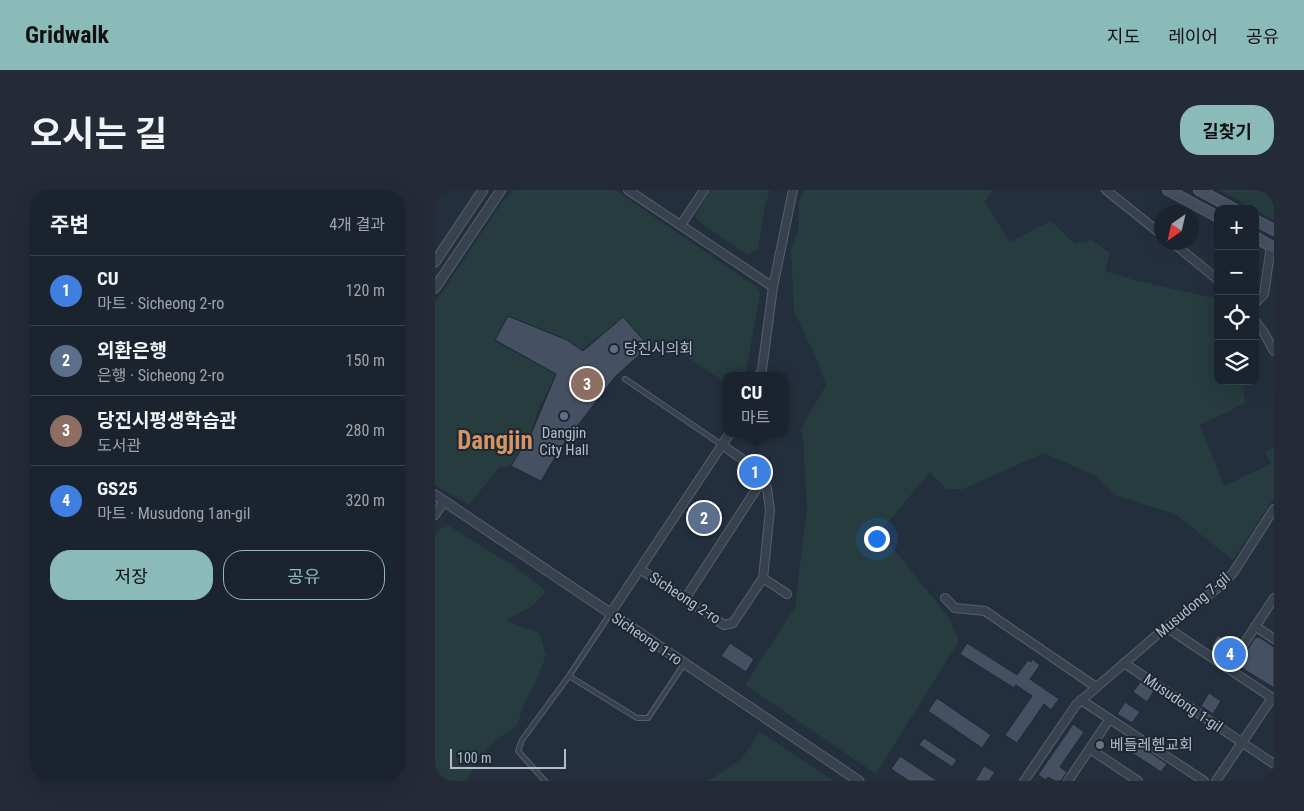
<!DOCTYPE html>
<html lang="ko">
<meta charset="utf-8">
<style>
:root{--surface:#1b232e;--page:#242b36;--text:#f1f3f6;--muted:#a0a4aa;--line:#39404a;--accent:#8bbbb9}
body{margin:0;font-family:"Roboto Condensed","Noto Sans KR",sans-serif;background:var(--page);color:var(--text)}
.controls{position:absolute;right:15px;top:15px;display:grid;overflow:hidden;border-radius:10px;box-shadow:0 5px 20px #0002}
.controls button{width:45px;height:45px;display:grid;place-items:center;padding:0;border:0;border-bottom:1px solid var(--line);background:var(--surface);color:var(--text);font:25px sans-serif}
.compass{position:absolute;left:719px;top:15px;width:45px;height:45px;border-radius:50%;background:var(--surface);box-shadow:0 5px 20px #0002;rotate:214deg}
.scale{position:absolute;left:15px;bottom:12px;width:116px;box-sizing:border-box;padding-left:5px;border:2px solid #b4bcc9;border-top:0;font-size:14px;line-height:18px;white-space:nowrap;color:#b4bcc9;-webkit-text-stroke:4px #1d2633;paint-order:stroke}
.you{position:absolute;left:441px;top:348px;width:18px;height:18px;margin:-12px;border:4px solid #fff;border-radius:50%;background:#1a73e8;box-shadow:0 0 0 8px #1a73e833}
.badge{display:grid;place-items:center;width:32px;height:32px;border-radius:50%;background:var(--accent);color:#fff;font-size:16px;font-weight:700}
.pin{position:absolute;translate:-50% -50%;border:2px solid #fff;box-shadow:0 1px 5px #0006}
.popup{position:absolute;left:288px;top:182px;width:65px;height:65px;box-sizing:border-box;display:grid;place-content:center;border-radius:10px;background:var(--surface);filter:drop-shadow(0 1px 4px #0005);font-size:16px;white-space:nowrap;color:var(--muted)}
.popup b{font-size:19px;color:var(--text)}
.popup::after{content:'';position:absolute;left:50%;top:100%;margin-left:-10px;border:10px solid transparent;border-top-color:var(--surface)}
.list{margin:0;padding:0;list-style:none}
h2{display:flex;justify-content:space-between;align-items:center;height:65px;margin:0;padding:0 20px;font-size:21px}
h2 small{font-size:16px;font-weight:400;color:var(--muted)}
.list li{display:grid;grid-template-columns:32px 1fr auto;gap:15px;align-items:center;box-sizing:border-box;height:70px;padding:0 20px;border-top:1px solid var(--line)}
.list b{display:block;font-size:19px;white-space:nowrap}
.list p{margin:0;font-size:16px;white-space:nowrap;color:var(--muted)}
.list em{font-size:16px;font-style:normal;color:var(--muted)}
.actions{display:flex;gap:10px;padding:15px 20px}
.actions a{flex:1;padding:11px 0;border:1px solid var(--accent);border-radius:20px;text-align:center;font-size:18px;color:var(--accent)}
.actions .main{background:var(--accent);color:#111}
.icon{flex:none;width:28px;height:28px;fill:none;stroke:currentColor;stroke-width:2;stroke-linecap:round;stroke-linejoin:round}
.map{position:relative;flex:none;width:839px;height:591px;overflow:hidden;border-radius:20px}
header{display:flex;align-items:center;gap:30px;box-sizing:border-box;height:70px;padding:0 25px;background:var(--accent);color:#111}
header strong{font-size:24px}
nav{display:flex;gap:28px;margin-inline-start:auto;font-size:18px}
.intro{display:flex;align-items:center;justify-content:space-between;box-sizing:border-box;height:120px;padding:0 30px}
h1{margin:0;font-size:35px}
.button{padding:12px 22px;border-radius:20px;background:var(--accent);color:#111;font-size:18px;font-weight:700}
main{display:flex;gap:30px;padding:0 30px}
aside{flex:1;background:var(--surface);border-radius:20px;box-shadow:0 5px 20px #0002}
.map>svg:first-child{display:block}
.green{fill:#263c3f}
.building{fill:#455162;stroke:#1f2835}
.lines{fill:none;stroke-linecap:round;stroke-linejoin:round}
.service-casing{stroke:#565f6c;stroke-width:6}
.minor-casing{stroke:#565f6c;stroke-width:10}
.tertiary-casing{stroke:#565f6c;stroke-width:11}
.secondary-casing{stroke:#565f6c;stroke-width:12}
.service{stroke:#38414e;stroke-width:4}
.minor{stroke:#38414e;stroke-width:8}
.tertiary{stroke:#38414e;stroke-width:9}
.secondary{stroke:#465061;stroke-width:10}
.service-dot{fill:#5c6f8a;stroke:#1d2633;stroke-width:2}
.worship-dot{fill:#6b7280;stroke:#1d2633;stroke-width:2}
.labels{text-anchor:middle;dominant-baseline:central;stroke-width:4;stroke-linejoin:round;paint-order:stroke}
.poi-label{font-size:15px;fill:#b4bcc9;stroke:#1d2633;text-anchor:start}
.street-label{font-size:15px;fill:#b4bcc9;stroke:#1d2633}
.town-label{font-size:25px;font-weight:bold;fill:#d59563;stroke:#1d2633}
</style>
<header>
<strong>Gridwalk</strong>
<nav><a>지도</a><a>레이어</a><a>공유</a></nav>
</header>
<div class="intro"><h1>오시는 길</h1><a class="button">길찾기</a></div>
<main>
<aside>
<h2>주변<small>4개 결과</small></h2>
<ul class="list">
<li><span class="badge" style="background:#3f7fe0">1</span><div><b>CU</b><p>마트 · Sicheong 2-ro</p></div><em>120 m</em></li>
<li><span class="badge" style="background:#5c6f8a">2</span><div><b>외환은행</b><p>은행 · Sicheong 2-ro</p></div><em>150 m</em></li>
<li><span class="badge" style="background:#8d6e63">3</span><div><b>당진시평생학습관</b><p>도서관</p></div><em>280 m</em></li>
<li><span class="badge" style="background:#3f7fe0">4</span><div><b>GS25</b><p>마트 · Musudong 1an-gil</p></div><em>320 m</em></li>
</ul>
<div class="actions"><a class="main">저장</a><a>공유</a></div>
</aside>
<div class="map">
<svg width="839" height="591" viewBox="0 0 839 591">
<rect width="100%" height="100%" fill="#242f3e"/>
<path class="green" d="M79,0H180L323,98L325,105L310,186H291V193L230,152L219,162L188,127L147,160L132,150L73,126L60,151L121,184L103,220L96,244L76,276L64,277L34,315L0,295V113L67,12Z
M275,0H335L330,15L323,59L312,65L262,30L260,24Z
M369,0H558L550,12L575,52L616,31L640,54L657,50L675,63L670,81L699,90L778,108L783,115V191H808L810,213L765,235L789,296L836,274L830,262L839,257V308L798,370L740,324L682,306L661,286L609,263L528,299H511L495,282L445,342L514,428L524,451L441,584L310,495L360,417L372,318L368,249L366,239L391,195L382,170L359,121L356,62L363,40L364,11Z
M785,0H839V30Z
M14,336L77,375L111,401L98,416L71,430L89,438L104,442L111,465L101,491L89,514L82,536L63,548L50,561L31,591H0V346L4,339Z
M325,542L399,591H271L277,589L307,568Z"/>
<path class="building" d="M73,126L132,150L148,161L188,127L214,156L180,187L127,256L106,291L76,276L96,244L121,184L60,150Z
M783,445L800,456L794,465L789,466L776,457Z
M824,447L839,457V498L802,475L820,448Z
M295,453L319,469L311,482L286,466Z
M532,453L582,485L593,470L596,472L597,469L605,475L595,489L624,509L616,520L609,514L582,553L570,545L597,506L581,495L579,498L525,464Z
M706,491L719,501L712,512L698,502Z
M774,503L786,511L778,524L766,516Z
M502,508L556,545L547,558L493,521Z
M690,512L705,522L697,533L682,524Z
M638,534L649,542L625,577L632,582L626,591H620L613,587L611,590L603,585Z
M489,548L522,570L517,577L484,555Z
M703,554L732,574L726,582L697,563Z
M465,566L503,591H474L456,579Z
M549,576L560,582L554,591H540Z"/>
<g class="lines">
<g class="service-casing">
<path id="service" d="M190,189L287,255
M134,486L202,528H213L249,474
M110,591L83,561L87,550L134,486L175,424"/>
</g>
<g class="minor-casing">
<path id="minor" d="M193,0L338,97
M671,0L726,44
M246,35L269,0
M737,52L783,90
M820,113L829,104L836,56
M820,131L828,141L839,161
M324,186L327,180L338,97L358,0
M0,325L9,311
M205,379L289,435L298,433L328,388L335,320L332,298L328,289L317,276L287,255
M328,388L352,404
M510,408L520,418L550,421L661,497
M250,409L328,289
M175,424L295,243
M820,436L839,449
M731,437L839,509
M689,473L839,574
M793,478L839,408
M646,510L769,591
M655,559L703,591
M589,591L641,515L731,437L784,397L798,383L839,319
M633,591L674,530
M781,591L837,508"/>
</g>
<g class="tertiary-casing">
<path id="tertiary" d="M0,72L48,0
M0,98L66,0
M0,305L424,591"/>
</g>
<g class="secondary-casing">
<path id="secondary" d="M733,0L783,27
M764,0L799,19
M820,30L839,40
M820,47L839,58"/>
</g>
<use href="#service" class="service"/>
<use href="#minor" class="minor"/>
<use href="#tertiary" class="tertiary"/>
<use href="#secondary" class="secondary"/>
</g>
<g class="service-dot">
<circle cx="179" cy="159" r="5"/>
<circle cx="129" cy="226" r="5"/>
</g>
<circle class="worship-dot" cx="665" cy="555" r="5"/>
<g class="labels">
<g class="poi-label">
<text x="189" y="159">당진시의회</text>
<text x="129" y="243" text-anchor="middle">Dangjin<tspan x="129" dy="17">City Hall</tspan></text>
<text x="675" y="555">베들레헴교회</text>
</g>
<g class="street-label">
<text transform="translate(250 408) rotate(33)">Sicheong 2-ro</text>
<text transform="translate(758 415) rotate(-40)">Musudong 7-gil</text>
<text transform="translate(212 449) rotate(34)">Sicheong 1-ro</text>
<text transform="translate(748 513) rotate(34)">Musudong 1-gil</text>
</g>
<g class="town-label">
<text x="60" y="250">Dangjin</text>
</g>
</g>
</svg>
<div class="controls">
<button>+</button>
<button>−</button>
<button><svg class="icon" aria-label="locate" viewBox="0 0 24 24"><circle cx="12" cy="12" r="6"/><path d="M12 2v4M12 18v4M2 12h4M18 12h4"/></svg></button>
<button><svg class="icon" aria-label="layers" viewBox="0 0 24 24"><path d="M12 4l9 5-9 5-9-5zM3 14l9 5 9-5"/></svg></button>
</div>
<svg class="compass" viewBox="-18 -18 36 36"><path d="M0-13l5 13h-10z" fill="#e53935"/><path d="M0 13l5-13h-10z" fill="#a0a4aa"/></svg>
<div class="scale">100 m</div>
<div class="you"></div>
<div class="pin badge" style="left:320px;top:282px;background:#3f7fe0">1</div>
<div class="popup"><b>CU</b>마트</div>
<div class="pin badge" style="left:269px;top:328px;background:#5c6f8a">2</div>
<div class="pin badge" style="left:152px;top:194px;background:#8d6e63">3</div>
<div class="pin badge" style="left:795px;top:464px;background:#3f7fe0">4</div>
</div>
</main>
